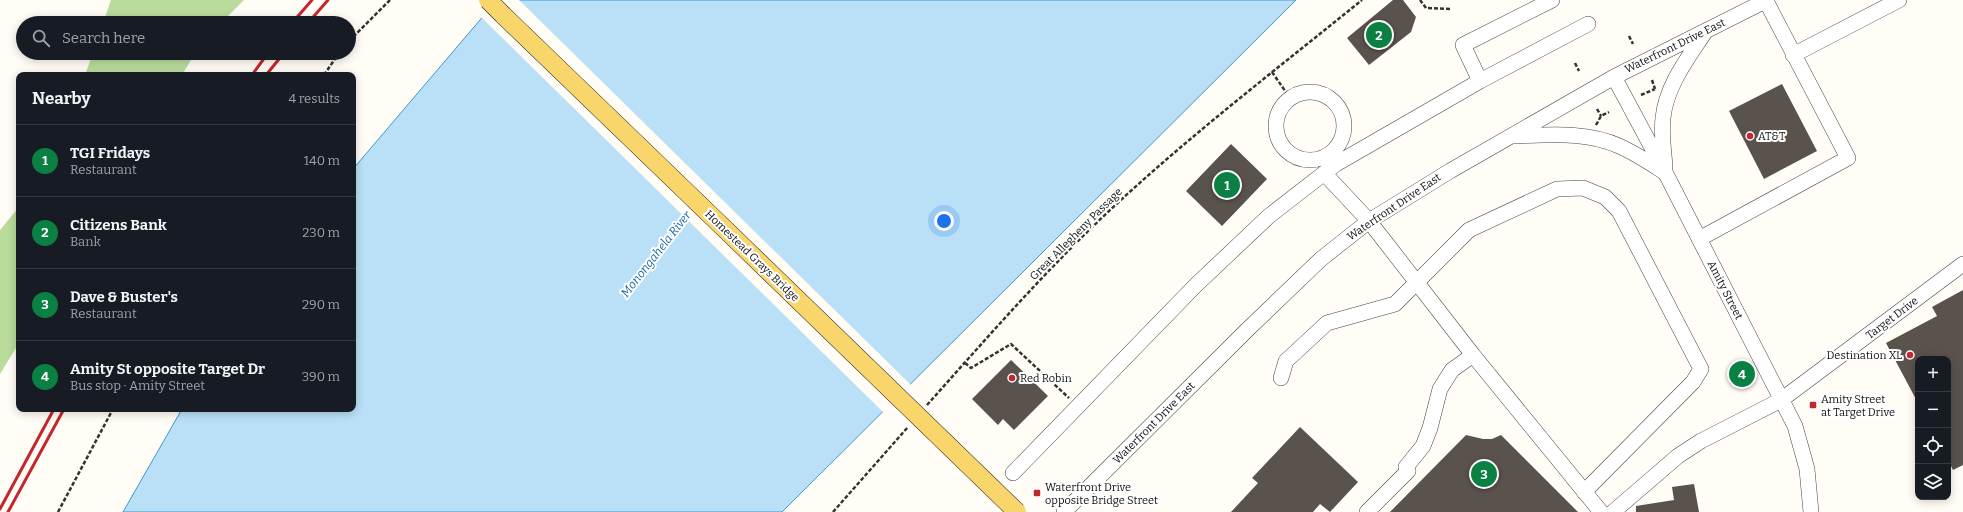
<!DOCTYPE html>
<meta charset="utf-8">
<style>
:root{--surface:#171b24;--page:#20242c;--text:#f1f3f6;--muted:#9ea1a6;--line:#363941;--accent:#0b8043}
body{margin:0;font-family:Bitter,serif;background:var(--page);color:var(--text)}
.controls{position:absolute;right:12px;bottom:12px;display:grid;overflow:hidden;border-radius:8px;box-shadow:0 2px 10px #0003}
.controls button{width:36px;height:36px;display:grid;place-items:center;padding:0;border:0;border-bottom:1px solid var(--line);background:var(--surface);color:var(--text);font:20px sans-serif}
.you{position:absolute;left:944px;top:221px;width:14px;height:14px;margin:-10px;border:3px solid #fff;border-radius:50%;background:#1a73e8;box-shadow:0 0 0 6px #1a73e833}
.badge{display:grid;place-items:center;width:26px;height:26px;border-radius:50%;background:var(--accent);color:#fff;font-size:13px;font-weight:700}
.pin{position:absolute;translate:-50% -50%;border:2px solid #fff;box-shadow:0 1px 4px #0006}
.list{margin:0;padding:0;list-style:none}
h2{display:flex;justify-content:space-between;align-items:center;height:52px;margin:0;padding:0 16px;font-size:17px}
h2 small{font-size:13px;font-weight:400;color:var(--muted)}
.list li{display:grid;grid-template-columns:26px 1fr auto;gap:12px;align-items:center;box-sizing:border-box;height:72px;padding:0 16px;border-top:1px solid var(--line)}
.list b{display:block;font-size:15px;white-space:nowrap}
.list p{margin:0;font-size:13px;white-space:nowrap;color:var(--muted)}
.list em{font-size:13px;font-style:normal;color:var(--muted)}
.icon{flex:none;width:22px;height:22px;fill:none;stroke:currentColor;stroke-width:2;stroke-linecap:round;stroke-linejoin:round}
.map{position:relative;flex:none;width:1963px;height:512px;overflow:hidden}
.search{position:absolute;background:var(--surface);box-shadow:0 2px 10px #0003;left:16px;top:16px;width:340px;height:44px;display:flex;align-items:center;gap:10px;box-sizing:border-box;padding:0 14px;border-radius:22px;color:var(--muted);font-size:15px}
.panel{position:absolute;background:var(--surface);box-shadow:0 2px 10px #0003;left:16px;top:72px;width:340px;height:340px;border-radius:8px}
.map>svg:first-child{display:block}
.forest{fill:#b9dc9c}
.water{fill:#b9e0f7;stroke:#3f96cf}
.pier{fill:#fffdf5}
.building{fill:#5a524d}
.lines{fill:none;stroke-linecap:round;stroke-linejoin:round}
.minor-casing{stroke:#444;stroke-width:16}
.major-casing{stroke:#222;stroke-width:19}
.path{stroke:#333;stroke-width:2.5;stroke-dasharray:4 2;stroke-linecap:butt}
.minor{stroke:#fff;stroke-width:15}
.major{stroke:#f9d66b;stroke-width:18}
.rail{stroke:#c4262e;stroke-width:3}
.major-bridge-casing{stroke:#222;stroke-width:19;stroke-linecap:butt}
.major-bridge{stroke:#f9d66b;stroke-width:18}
.poi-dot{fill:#c4262e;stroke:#fff;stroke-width:1.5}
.labels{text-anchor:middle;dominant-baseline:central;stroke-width:4;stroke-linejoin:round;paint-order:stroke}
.street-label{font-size:11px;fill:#111;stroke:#fff}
.poi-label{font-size:11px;fill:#111;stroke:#fff;text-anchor:start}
.water-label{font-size:12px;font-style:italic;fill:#1768a6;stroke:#fff}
</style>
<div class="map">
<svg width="1963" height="512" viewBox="0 0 1963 512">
<rect width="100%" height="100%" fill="#fffdf5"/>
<path class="forest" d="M111,0H244L221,23H103Z
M93,53H195L182,75H85Z
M19,207V343L0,374V230Z"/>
<path class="water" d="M497,0H1296L782,512H123L182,409H353V169Z"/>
<path class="pier" d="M494,0H519L912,386L884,413L480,16Z"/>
<path class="building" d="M1393,0H1403L1416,17L1411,32L1369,65L1347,38Z
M1782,84L1817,151L1764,179L1729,111Z
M1231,144L1267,179L1222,226L1186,191Z
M1963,290V465L1953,470L1948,460V359H1918V403L1886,343L1937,316L1932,307Z
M1011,360L1048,396L1014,430L1003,419L998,425L972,399Z
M1300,427L1358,482L1330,512L1320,504L1313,512H1231L1258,483L1252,478Z
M1466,435L1483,439H1492L1501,435L1578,512H1390Z
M1694,484L1699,512H1636V506L1674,500L1672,487Z"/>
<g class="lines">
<g class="minor-casing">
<path id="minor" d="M1793,55L1899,0
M1614,77L1665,172L1795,426L1807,469L1811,512
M1480,81L1588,24
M1276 126a34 34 0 1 1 68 0a34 34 0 1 1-68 0Z
M1513,136C1548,135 1587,131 1619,146C1635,153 1650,163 1664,172
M1336,164L1480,81L1463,45L1552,0
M1665,167C1664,151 1661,134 1663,118C1666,86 1688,58 1705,32
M1324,173L1369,221L1473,355L1601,512
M1699,239L1848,158L1766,1
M1281,378L1286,361L1327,323L1395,304L1469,230L1557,189L1583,188L1605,197L1619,211L1701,369L1693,382L1584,492
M1013,473L1196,285L1269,216L1336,164L1330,155
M1064,512L1246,331L1321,259L1369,221L1450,171L1614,77L1767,0
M1367,512L1408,471L1406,467L1423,446L1430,428L1440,389L1452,370L1473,355
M1613,512L1678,456L1701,441L1781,400L1963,264"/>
</g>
<g class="major-casing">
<path id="major" d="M503,15L729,233"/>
</g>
<path class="path" d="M1420,0L1426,8L1451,9
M1629,36L1633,44
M349,41L390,0
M1575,63L1579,71
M1272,72L1290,98
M324,75L339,53
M1652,80L1655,89
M1641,95L1655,89
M1597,109L1601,116
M1596,125L1601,116L1609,112
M965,363L971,368L1011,344L1069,398
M927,405C986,339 1044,272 1109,211C1189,136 1277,69 1362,0
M58,512L113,409
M833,512L908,427"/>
<use href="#minor" class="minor"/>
<use href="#major" class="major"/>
<path class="rail" d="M292,23L312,0
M308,23L328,0
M252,75L268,53
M266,75L284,53
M0,509L54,409
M8,512L64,409"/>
<g class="major-bridge-casing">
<path id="major-bridge" d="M488,0L503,15
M729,233L1017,512"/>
</g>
<use href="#major-bridge" class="major-bridge"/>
</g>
<g class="poi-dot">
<circle cx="1750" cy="136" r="4"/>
<circle cx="1910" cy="355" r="4"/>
<circle cx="1012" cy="378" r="4"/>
<rect x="1809" y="401" width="8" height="8" rx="2"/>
<rect x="1033" y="489" width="8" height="8" rx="2"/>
</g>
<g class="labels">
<g class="street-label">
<text transform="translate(1675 46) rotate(-26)">Waterfront Drive East</text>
<text transform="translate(1394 207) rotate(-34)">Waterfront Drive East</text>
<text transform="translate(1076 234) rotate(-45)">Great Allegheny Passage</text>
<text transform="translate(752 256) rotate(44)">Homestead Grays Bridge</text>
<text transform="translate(1725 290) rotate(63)">Amity Street</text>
<text transform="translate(1892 318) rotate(-37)">Target Drive</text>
<text transform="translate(1154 423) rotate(-45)">Waterfront Drive East</text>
</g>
<g class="poi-label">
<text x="1758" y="136">AT&amp;T</text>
<text x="1902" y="355" text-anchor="end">Destination XL</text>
<text x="1020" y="378">Red Robin</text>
<text x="1821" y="399">Amity Street<tspan x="1821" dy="13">at Target Drive</tspan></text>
<text x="1045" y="487">Waterfront Drive<tspan x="1045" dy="13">opposite Bridge Street</tspan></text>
</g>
<g class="water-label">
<text transform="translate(656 254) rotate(-52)">Monongahela River</text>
</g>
</g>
</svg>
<div class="controls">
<button>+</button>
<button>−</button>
<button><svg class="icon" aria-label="locate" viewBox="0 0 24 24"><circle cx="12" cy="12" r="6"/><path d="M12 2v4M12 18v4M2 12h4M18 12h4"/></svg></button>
<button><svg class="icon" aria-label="layers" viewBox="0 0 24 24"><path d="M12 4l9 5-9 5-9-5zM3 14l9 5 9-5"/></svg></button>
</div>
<div class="you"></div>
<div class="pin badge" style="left:1227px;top:185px">1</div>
<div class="pin badge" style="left:1379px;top:35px">2</div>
<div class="pin badge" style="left:1484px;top:474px">3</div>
<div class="pin badge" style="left:1742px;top:374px">4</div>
<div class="search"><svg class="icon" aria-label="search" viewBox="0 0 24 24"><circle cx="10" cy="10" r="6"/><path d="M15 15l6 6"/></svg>Search here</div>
<section class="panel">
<h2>Nearby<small>4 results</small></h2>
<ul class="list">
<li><span class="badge">1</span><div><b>TGI Fridays</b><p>Restaurant</p></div><em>140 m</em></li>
<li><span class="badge">2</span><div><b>Citizens Bank</b><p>Bank</p></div><em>230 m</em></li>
<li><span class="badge">3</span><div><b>Dave &amp; Buster's</b><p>Restaurant</p></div><em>290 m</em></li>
<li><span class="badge">4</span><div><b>Amity St opposite Target Dr</b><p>Bus stop · Amity Street</p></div><em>390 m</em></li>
</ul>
</section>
</div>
